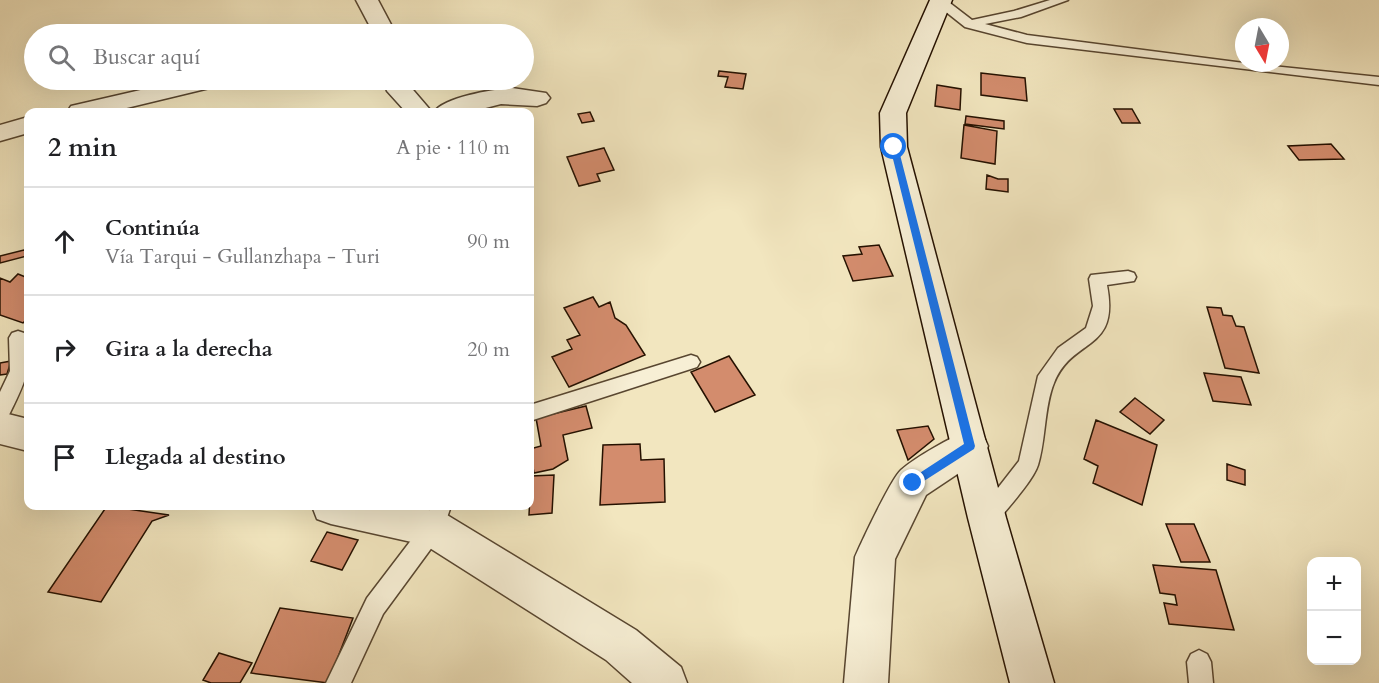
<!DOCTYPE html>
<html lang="es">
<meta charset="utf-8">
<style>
:root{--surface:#fff;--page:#f2f2f2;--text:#202124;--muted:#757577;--line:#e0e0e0}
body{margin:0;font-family:Cardo,serif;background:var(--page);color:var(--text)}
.controls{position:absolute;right:18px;bottom:18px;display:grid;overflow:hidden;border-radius:12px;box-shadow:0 6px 24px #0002}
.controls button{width:54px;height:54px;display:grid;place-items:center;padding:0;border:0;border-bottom:2px solid var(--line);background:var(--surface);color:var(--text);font:30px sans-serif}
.compass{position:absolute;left:1235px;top:18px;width:54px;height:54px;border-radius:50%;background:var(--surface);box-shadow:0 6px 24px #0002;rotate:170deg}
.stop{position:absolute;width:18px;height:18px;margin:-14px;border:4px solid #1a73e8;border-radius:50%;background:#fff}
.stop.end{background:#1a73e8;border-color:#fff;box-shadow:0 2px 6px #0008}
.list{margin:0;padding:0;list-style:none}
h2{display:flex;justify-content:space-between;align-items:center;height:78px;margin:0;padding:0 24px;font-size:26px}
h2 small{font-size:20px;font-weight:400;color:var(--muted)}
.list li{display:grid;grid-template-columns:39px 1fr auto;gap:18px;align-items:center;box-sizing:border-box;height:108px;padding:0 24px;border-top:2px solid var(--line)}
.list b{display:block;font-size:22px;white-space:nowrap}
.list p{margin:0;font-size:20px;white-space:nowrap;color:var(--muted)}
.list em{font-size:20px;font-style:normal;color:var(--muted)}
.icon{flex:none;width:33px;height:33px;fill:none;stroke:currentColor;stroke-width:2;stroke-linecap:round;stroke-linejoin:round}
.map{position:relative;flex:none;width:1379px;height:683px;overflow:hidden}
.search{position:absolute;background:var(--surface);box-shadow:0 6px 24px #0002;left:24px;top:24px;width:510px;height:66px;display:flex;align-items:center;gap:15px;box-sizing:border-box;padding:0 21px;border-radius:33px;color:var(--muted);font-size:22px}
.panel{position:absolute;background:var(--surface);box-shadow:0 6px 24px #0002;left:24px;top:108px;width:510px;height:402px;border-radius:12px}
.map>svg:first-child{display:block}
.building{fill:#d38c6d;stroke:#251100;stroke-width:1.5}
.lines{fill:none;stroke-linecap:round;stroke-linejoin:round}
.service-casing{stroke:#584630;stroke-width:3}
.minor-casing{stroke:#584630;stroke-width:3}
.secondary-casing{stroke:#251100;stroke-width:3}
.service{fill:#f7efd5;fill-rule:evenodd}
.minor{fill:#f7efd5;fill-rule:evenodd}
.secondary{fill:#f7efd5;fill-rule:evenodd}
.route{fill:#1a73e8}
</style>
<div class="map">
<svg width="1379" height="683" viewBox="0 0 1379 683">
<rect width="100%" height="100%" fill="#f2e6bf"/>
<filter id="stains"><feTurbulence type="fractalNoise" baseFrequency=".00333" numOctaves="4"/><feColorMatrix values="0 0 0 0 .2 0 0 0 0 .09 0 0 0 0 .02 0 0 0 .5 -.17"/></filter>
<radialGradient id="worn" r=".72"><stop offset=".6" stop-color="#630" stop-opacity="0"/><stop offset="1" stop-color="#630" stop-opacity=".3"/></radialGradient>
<path class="building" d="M719,71L746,74L743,89L725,87L728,77L718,76Z
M981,73L1025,78L1027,101L981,95Z
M937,85L961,89L960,110L935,106Z
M1114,109H1132L1140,123H1122Z
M590,112L594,121L582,123L578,114Z
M966,116L1004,121V129L965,124Z
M964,125L997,131L995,164L961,158Z
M1331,144L1344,159L1299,160L1288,146Z
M604,148L614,170L597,174L600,181L579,186L567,157Z
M987,175L998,179H1008V192L986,189Z
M879,245L893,276L853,281L843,256L862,254L859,247Z
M28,249L27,256L0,263V256Z
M18,274L28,278V318L23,323L0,315V278L10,282Z
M593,297L599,307L610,302L615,318L626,325L645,355L569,387L552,357L572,349L567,340L580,335L564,308Z
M1207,307L1221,308L1223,315L1232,316L1236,326L1244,327L1259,373L1225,368Z
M729,356L755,395L715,412L691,372Z
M11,361L7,374L0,375V363Z
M1204,373L1241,377L1251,405L1213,401Z
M1135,398L1164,420L1150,434L1120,412Z
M586,406L592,428L563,435L568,460L553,469L534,473L530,449L541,446L536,418Z
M1096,420L1157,445L1142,505L1093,483L1098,466L1084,459Z
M928,426L934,439L908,460L897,430Z
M640,444L641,460L664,459L665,502L600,505L603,445Z
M1227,464L1245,470V485L1227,480Z
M554,475L552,513L529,515L531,476Z
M107,506L169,515L152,521L101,602L48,592Z
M1166,524H1194L1210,562H1181Z
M327,532L358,540L342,570L311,561Z
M1153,565L1216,570L1234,630L1169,624L1164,603L1177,605L1175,595L1160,593Z
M280,608L353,618L328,683L251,673Z
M219,653L252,663L240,683H211L203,680Z"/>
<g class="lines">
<g class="service-casing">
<path id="service" d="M935,0H946L972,20L1014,11L1050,0H1068L1021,17L985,24L1027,35L1244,63L1379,77V85L1027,43L965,27L936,4Z
M1128,271L1134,273L1136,277L1134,281L1107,285C1120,353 1073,336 1054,383C1044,407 1046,440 1038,465C1033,481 1006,510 994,525L987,528L980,525L976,518L980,511L1019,461L1038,376L1058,348L1086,328L1093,306L1089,279L1091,275Z
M18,331L24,333C39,360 19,394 7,419L0,421V392L10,371L9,338L12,333Z
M691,355L697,357L700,362L697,367L530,421V405Z
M431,506H451L441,535L383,614L351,683H326L367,598L425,522Z
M1199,650L1207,654L1211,662L1213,683H1189L1187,662L1191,654Z"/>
</g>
<g class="minor-casing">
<path id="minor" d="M356,0H378L396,34H374Z
M184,80H225L222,85L110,112H67L71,106Z
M383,80H407L408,84L432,112H406L387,91Z
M512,88L546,93L550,98L546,103L537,106L501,104L470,112H434C444,97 494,89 512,88Z
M28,117V133L0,141V125Z
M0,412L28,419V451L0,444Z
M970,430L983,435L988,446L983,457L926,495L895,559L888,683H844L855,557C862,541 891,479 901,470C916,457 951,437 970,430Z
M312,506H414L447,515L636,630L681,667L687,683H632L606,660L425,545L331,524L317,519Z"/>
</g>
<g class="secondary-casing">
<path id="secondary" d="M930,0H952L906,113L907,147L1006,518L1054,683H1010L968,518L881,147L880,113Z"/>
</g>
<use href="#service" class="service"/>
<use href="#minor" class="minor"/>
<use href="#secondary" class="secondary"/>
</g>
<path class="route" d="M894,144L898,147L975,446L974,449L913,488L909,487V480L964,444L890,147Z"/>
<rect width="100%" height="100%" filter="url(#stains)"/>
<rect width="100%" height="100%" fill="url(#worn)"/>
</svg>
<div class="controls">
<button>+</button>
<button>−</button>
</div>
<svg class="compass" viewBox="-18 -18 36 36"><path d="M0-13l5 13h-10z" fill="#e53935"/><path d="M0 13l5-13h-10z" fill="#757577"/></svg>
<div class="stop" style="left:894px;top:147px"></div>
<div class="stop end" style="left:913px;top:483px"></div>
<div class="search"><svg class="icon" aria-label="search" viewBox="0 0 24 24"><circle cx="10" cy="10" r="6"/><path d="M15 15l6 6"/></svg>Buscar aquí</div>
<section class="panel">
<h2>2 min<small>A pie · 110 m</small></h2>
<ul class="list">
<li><svg class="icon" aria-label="ahead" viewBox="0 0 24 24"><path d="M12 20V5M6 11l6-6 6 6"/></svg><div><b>Continúa</b><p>Vía Tarqui - Gullanzhapa - Turi</p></div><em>90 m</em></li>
<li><svg class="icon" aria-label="right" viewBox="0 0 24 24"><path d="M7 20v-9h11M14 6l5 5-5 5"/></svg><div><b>Gira a la derecha</b></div><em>20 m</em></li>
<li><svg class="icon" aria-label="arrive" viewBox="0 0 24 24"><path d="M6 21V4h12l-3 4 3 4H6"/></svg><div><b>Llegada al destino</b></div></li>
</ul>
</section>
</div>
